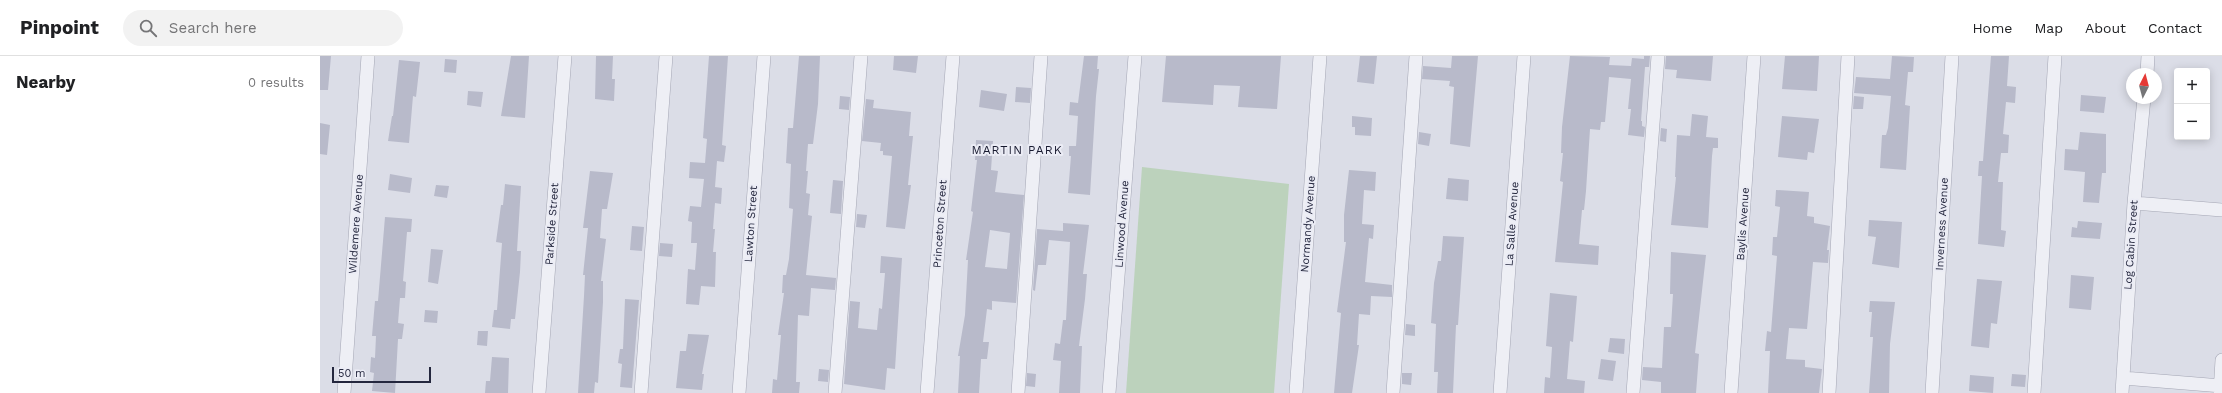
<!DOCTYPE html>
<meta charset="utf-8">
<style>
:root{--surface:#fff;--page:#f2f2f2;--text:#202124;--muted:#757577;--line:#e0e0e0}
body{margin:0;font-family:"Work Sans",sans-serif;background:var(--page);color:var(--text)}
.controls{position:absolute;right:12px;top:12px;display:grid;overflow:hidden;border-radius:4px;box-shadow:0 2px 10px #0003}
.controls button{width:36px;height:36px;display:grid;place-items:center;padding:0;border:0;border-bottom:1px solid var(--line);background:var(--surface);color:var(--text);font:20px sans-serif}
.compass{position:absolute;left:1806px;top:12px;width:36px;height:36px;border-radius:50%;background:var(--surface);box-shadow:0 2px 10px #0003;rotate:6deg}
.scale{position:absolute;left:12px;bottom:10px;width:99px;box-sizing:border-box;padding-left:4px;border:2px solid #24273e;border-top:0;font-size:11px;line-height:14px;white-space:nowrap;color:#24273e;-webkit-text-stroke:3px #ebecf5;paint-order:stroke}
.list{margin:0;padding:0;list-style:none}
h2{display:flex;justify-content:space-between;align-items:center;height:52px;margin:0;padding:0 16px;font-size:17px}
h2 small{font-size:13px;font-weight:400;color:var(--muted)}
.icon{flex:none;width:22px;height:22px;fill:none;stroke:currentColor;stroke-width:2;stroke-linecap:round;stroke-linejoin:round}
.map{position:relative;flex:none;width:1902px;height:337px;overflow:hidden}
header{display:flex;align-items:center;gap:24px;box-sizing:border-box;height:56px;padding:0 20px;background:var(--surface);border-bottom:1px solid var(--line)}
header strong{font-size:19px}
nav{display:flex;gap:22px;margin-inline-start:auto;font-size:14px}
.search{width:280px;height:36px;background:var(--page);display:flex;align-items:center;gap:10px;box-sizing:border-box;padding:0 14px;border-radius:22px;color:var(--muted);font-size:15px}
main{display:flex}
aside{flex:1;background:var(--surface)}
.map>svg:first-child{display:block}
.green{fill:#bcd2bc}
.building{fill:#b8baca;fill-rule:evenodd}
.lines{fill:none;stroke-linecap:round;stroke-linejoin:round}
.minor-casing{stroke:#a4a6b4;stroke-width:14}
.minor{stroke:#eeeff5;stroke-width:13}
.labels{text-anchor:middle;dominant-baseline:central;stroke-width:4;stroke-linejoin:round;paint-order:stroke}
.street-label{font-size:11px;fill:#24273e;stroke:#ebecf5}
.neighbourhood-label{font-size:12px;letter-spacing:1px;fill:#17192f;stroke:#ebecf5}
</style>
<header>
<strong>Pinpoint</strong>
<div class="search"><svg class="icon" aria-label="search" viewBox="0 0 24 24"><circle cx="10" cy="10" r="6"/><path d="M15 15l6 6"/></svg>Search here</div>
<nav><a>Home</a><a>Map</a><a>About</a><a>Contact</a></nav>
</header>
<main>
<aside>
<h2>Nearby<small>0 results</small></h2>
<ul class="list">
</ul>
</aside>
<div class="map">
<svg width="1902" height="337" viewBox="0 0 1902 337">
<rect width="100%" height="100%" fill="#dbdde7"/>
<path class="green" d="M822,111L969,128L954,337H806Z"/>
<path class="building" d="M0,0H11L8,34H0Z
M191,0H209L205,62L181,60Z
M276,0H293L292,23H295L294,45L275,43Z
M389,0H408L402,89L406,90L404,106L397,105L395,131L402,132L401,148L395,147L393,173H395L393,196H396L395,231L381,230L379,249L366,248L368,213L375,214L377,187H371L372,166L368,165L370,150L381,151L384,123L369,122L370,106L385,107L387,83L383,82Z
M479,0H500L498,48L493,88H488L486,115H488L486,137L490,138L488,159L492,160L486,219L516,222L515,234L491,232L489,260L478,259L476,326H480L479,337H452L453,323L457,324L461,279H458L464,237H462L463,219H466L469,203L473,153L469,152L471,108L466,107L468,72H473Z
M574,0H598L596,17L573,14Z
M764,0H778L777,13H779L776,40L770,139L748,137L751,100H749V90H756L758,60L749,59L750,46L758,47Z
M846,0H961L957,53L918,51L920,30L894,29L893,49L842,46Z
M1040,0H1057L1054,28L1037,26Z
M1132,0H1158L1150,91L1130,88L1134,31L1129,30L1130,25L1102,23L1103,10L1131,12Z
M1250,0L1290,1L1289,9L1311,10L1312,2L1324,3V0H1330L1329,11H1325L1321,65H1322V70L1325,71L1324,81L1308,79L1311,53H1308L1311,23L1289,21L1285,66H1281L1280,74L1270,73L1266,135L1264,154H1262L1259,188L1279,190L1278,209L1235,206L1243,126L1240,125L1243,97H1241L1242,71Z
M1346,0H1393L1391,25L1356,22L1357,14L1345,13Z
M1465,0H1499L1497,35L1462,33Z
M1572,0L1594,1L1593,16H1588L1585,49L1590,50L1586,114L1560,112L1562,79H1566L1568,72L1571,40L1534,37L1536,21L1570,23Z
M1671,0H1689L1687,30L1696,31L1695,47L1686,46L1683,78L1689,79L1688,97H1681L1678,126H1683L1681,174L1686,175L1684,191L1658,188L1662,120H1658L1659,105H1663Z
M125,3L137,4L136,17L124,16Z
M79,4L100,6L96,41L93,40L89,87L68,85L72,60H73Z
M696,31L711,32L710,47L695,46Z
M661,34L687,38L684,55L659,51Z
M148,35L163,36L161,51L147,49Z
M1761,39L1786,41L1784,57L1760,55Z
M520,40L530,41L529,54L519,53Z
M1534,40L1544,41L1543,53H1533Z
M546,43L554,44L553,52L591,56L589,80H593L588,129H591L585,173L566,171L572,100L563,99V95H560L561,87L542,85Z
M1372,58L1388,60L1386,81L1398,82V92H1393L1392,100L1388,172L1351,169L1356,121H1355L1357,79L1370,80Z
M1032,60L1052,62L1051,80L1035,79V71H1032Z
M1462,60L1499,63L1494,97L1488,96L1487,104L1458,101Z
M0,67L10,69L7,99L0,98Z
M1341,72L1347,73L1346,86L1340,85Z
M1099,76L1111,78L1109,90L1098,88Z
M1760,76L1786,78V117H1782L1779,147L1763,146L1765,116L1744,114L1745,93L1758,94Z
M656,84L673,85L671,114L678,115L675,136L704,139L696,247L672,245V254L667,253L663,286H669L667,303H661L659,337H638L640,300H638L645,259L648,204H646L653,156L651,155L657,104H655ZM670,174L690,177L687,213L665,211Z
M1029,114L1056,116L1055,135L1044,134L1042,168L1054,169L1053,183L1049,182L1045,226L1072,229V241L1051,240L1050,259L1039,258L1037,289H1039L1032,337H1014L1021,257L1017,256L1026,186H1024V159Z
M270,115L293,117L287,153H282L280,182L286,183L281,225H283V246L278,327L275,326L274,337H258L264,240L265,219H263L268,172H263Z
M70,118L92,122L90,137L68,134Z
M1128,122L1149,124L1148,145L1126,143Z
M513,124L523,125L521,158L510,157Z
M185,128L201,130L197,195H201L200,216L195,263H191L190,273L172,271L174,254H177L182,187L176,186L181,149H183Z
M116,129L129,130L127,142L114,140Z
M1456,134L1489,136L1487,160L1494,161V167L1510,170L1507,194H1509L1508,207L1493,206L1487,273L1469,272L1466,303L1485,304V311L1502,313L1499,337H1448L1450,295H1445L1447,275L1451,276L1457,200L1452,199L1453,181H1457L1460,151L1455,150Z
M537,158L547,159L545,172L536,171Z
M65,161L92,163L91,176H87L83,225L86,226L85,242H80L78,267L84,268L82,283H78L75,337L52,335L54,317L50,316L51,301L55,302L56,280H52L55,245H58Z
M1549,164L1582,166L1579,212L1552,208L1556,181L1548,180Z
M1758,165L1782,167L1780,183L1751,181L1752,171L1757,172Z
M743,167L769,169L763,218H767L765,243L759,290H762L760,337H739L741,305L733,304L735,287L740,288L743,264H746L750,186L729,184L726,209H718L715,235L713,234L717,173L743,175Z
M312,170L324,171L322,195L310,194Z
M1123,180L1144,181L1138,269H1136L1133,337H1117L1118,316H1114L1116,268L1111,267L1114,227L1118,205H1121Z
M340,187L353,188L352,201L339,200Z
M111,193L123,194L118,228L108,226Z
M1351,196L1386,199L1375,297L1379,298L1376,337H1341V326L1322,324L1323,311L1342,312L1344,271H1351L1353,238H1350Z
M561,200L582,202L575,313L567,312L565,334L524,328L530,245L540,246L538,272L557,274L559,252L562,253L565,217H560Z
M1751,219L1774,221L1771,254L1749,252Z
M1657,223L1682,225L1677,268L1671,267L1669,292L1651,290Z
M1230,237L1257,240L1253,286L1250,285L1247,323L1265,325L1264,337H1224L1225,321L1230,322L1232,291L1226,290Z
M305,243L319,244L312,332L300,331L302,308L298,307L300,293H303Z
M1550,245L1575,246L1570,288L1569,337H1549L1553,281H1550L1552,256H1549Z
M105,254L118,255L117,267L104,266Z
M1086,268L1095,269V280L1085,279Z
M158,275H168L167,290L157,289Z
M368,278L389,279L382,318H384L382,334L356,332L360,295H366Z
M1290,282L1305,283L1304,298L1288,296Z
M172,301L189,302L188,337H165L166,325H170Z
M1281,303L1296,305L1293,325L1278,323Z
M499,313L509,314L508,326L498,325Z
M707,317L716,318L715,331L706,330Z
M1082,317H1092L1091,329L1082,328Z
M1692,318L1706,319L1705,331L1691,330Z
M1650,319L1674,321L1673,337L1649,335Z"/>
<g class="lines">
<g class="minor-casing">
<path id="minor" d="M1827,18L1828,0
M1814,147L1902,154
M1803,322L1902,330
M24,337L48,0
M219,337L245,0
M321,337L346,0
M419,337L444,0
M515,337L541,0
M607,337L633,0
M698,337L721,0
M789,337L815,0
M976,337L1000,0
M1073,337L1096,0
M1180,337L1204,0
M1313,337L1338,0
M1411,337L1434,0
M1509,337L1528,0
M1612,337L1632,0
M1714,337L1735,0
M1802,337L1814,147L1824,42
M1900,337L1902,304"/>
</g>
<use href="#minor" class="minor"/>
</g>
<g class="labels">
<g class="street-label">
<text transform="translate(36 168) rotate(-86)">Wildemere Avenue</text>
<text transform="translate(232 168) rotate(-86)">Parkside Street</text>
<text transform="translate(431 168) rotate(-86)">Lawton Street</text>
<text transform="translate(620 168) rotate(-86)">Princeton Street</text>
<text transform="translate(802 168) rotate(-86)">Linwood Avenue</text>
<text transform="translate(988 168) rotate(-86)">Normandy Avenue</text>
<text transform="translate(1192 168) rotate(-86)">La Salle Avenue</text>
<text transform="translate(1423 168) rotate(-86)">Baylis Avenue</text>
<text transform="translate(1622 168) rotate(-87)">Inverness Avenue</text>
<text transform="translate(1811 189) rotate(-86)">Log Cabin Street</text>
</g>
<g class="neighbourhood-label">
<text x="697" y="94">MARTIN PARK</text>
</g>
</g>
</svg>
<div class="controls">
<button>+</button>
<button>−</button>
</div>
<svg class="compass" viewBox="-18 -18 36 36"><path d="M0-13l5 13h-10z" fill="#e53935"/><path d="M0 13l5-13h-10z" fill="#757577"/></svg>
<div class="scale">50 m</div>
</div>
</main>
